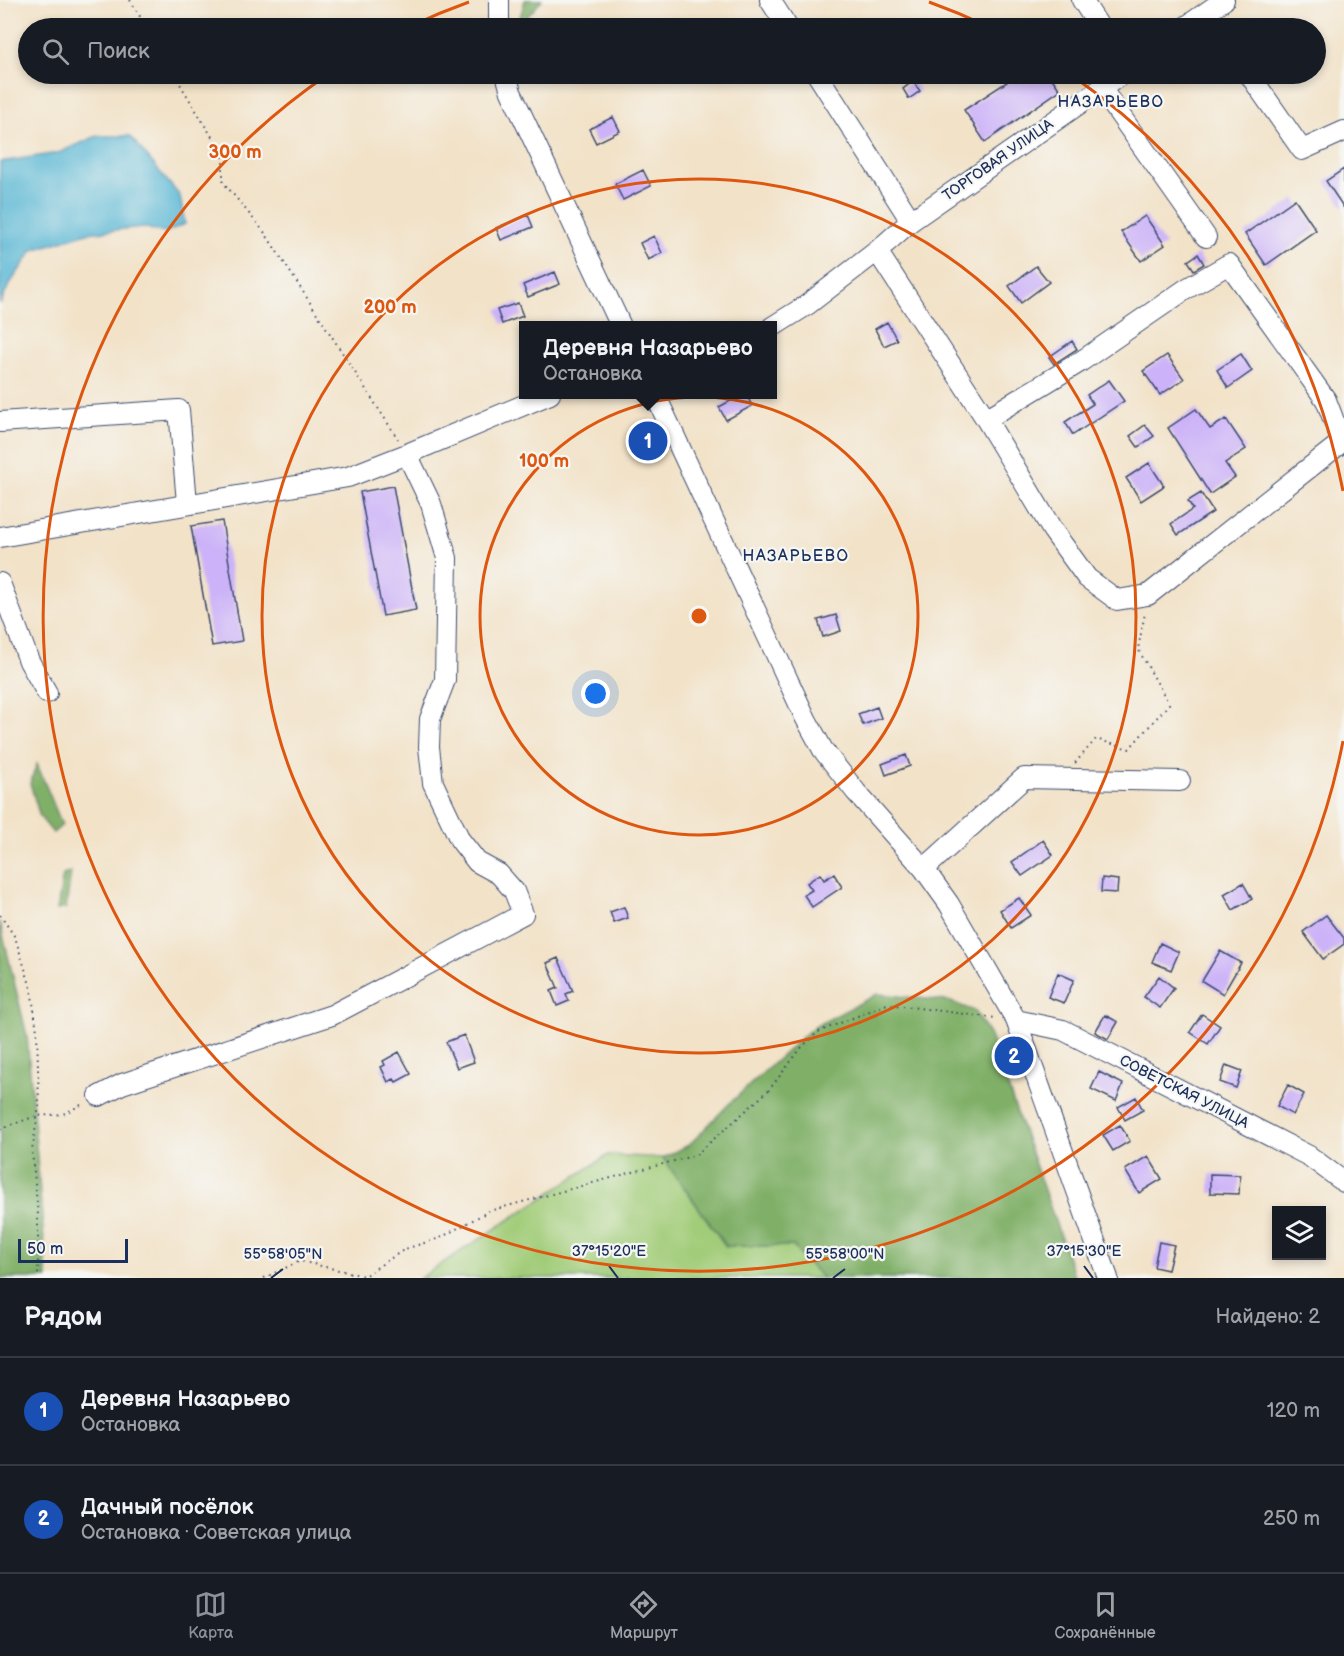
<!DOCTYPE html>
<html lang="ru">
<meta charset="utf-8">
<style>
:root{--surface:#171b24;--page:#20242c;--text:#f1f3f6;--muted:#9ea1a6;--line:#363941;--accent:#8c9099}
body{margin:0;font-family:"Balsamiq Sans",sans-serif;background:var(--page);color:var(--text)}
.controls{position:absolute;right:18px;bottom:18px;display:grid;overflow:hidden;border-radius:0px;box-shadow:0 3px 9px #0003}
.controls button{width:54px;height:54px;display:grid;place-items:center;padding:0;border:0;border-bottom:2px solid var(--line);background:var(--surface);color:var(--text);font:30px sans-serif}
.scale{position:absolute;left:18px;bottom:15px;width:110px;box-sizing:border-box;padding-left:6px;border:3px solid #1b2f5e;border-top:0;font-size:16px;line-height:21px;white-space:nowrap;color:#1b2f5e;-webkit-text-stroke:4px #f6f6f2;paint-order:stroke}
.you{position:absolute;left:596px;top:694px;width:21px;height:21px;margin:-15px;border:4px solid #fff;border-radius:50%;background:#1a73e8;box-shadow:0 0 0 9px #1a73e833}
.badge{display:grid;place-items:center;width:39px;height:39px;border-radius:50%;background:var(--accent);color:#fff;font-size:20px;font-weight:700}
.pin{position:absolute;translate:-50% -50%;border:3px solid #fff;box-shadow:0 2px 6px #0006}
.popup{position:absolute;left:519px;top:321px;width:258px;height:78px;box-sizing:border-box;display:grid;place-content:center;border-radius:0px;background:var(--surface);filter:drop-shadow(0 2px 4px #0005);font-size:20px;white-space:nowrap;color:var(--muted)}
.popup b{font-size:22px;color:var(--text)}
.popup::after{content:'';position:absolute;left:50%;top:100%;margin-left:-12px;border:12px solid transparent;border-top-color:var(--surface)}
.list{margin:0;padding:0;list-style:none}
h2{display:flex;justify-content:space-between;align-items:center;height:78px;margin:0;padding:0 24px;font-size:26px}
h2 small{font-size:20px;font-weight:400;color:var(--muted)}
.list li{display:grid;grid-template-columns:39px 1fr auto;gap:18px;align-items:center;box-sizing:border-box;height:108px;padding:0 24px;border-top:2px solid var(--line)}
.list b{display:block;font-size:22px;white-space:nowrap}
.list p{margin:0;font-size:20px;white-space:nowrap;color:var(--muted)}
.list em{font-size:20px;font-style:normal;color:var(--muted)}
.icon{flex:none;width:33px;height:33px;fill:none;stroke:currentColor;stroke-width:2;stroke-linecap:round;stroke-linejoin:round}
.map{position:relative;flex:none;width:1344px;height:1278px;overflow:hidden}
.search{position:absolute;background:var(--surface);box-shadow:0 3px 9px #0003;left:18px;right:18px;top:18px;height:66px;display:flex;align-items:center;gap:15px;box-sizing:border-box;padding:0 21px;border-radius:33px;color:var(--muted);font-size:22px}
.sheet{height:294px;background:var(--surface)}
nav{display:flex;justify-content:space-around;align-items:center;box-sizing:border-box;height:84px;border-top:2px solid var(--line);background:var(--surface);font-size:16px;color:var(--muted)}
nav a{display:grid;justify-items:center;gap:3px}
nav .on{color:var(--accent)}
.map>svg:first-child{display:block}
.green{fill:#a1cc78;stroke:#5e7e6b;stroke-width:1.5}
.forest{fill:#80b068;stroke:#4e7063;stroke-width:1.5}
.water{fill:#54b5d3;stroke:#387298;stroke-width:1.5}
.building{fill:#ccb2f8}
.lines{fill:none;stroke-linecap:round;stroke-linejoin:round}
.minor-casing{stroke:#3b4a6e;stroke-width:22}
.path{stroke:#3b4a6e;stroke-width:2;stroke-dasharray:1.5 4.5;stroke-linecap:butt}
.minor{stroke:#fff;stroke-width:20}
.ticks{fill:none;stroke:#1b2f5e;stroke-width:2}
.ring{fill:none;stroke:#de5710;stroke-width:3}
.labels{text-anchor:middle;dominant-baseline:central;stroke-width:4.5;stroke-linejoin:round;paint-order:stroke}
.street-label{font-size:15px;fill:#1b2f5e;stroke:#f6f6f2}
.neighbourhood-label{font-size:16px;letter-spacing:1.5px;fill:#1b2f5e;stroke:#f6f6f2}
.ticks-label{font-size:15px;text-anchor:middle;fill:#1b2f5e;stroke:#f6f6f2;stroke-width:4.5;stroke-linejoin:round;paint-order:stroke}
.centre{fill:#de5710;stroke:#f6f6f2;stroke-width:3}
.ring-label{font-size:18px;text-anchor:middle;font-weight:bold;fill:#de5710;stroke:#f6f6f2;stroke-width:4.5;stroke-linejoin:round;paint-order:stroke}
</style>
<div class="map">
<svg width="1344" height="1278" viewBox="0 0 1344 1278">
<rect width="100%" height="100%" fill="#f6f6f2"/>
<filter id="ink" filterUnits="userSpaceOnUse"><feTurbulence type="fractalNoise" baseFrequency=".0167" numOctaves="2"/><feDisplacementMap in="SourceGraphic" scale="12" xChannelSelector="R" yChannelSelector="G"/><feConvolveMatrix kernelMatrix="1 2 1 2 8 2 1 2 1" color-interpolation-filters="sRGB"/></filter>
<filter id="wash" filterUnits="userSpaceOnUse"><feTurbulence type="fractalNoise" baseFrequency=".008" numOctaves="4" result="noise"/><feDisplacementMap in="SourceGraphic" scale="24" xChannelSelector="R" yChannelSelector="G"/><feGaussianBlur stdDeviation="1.35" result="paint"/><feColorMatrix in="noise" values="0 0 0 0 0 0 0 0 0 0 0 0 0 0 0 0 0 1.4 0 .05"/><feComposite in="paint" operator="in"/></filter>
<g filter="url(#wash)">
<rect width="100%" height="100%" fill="#f2e2c8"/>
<path class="green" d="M608,1155L663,1158L726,1246H793L822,1278H420Z"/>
<path class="forest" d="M525,0H542L517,28Z
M37,764L62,825L53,833L40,817L30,783Z
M71,872L66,908L57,910L63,875Z
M0,922L27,1036L47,1278H0Z
M877,994L948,1001L975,1011L990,1036L1075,1278H822L793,1246H726L663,1158L689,1145L729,1104L812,1028Z"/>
<path class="water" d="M97,136H130L180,196L185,224L164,233L143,227L87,233L33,250L9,285L0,304V162L58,153Z"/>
<g id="blocks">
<path class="building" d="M1014,74H1049L1060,90L985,142L964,110L1007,82L1005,80Z
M913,81L920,91L909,99L903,89Z
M613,117L620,131L596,143L589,129Z
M1344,169V208L1326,181Z
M643,170L651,186L623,200L615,184Z
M1295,199L1316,230L1266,265L1245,234Z
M528,215L533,227L501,240L496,228Z
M1145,216L1165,245L1141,261L1121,232Z
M654,236L662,253L648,260L640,243Z
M1198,254L1204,264L1194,270L1188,261Z
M1036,266L1049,282L1021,303L1009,286Z
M555,272L560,284L528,297L523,285Z
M518,303L523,316L502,324L497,310Z
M887,322L897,340L884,346L875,329Z
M1072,341L1077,349L1054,364L1049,357Z
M1241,354L1252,371L1228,388L1217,370Z
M1167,355L1184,379L1160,395L1143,371Z
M1109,380L1124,401L1073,435L1065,422L1093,404L1087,395Z
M743,394H746L752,406L726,420L719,407Z
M1196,409L1210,429L1226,419L1246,449L1225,463L1235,477L1210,494L1168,428Z
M1145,425L1154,436L1138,447L1130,436Z
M1149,463L1164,486L1141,501L1126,478Z
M393,486L416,610L383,616L360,492Z
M1201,493L1213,512L1178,535L1171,524L1193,509L1188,501Z
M222,521L242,641L212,646L191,526Z
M836,615L841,631L823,637L818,620Z
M877,707L881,718L863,725L858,714Z
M906,755L910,766L886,775L882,764Z
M1043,840L1053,855L1022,876L1012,862Z
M820,874L824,880L834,874L842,887L812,907L804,895L812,890L807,883Z
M1102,878L1118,880L1117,893L1101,892Z
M1243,883L1252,899L1233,910L1224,894Z
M1019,898L1031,915L1011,928L1000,910Z
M624,907L628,918L614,923L610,912Z
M1326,915L1344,938V944L1323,959L1303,932Z
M1160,943L1179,952L1171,970L1152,962Z
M1220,951L1241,963L1223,994L1202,981Z
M558,958L573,991L566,994L569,1001L557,1006L551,991L558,988L547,963Z
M1058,973L1074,980L1064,1003L1048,997Z
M1159,976L1174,988L1160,1008L1144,997Z
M1202,1014L1220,1026L1208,1044L1190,1032Z
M1105,1015L1118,1022L1108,1039L1095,1032Z
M464,1035L474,1062L457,1068L446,1042Z
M399,1052L411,1074L396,1082L394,1079L388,1082L381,1067L385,1065L383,1061Z
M1226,1065L1242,1071L1236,1088L1220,1082Z
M1099,1072L1123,1084L1116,1101L1091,1089Z
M1288,1085L1304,1094L1293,1115L1277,1106Z
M1136,1097L1143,1110L1125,1120L1118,1107Z
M1120,1125L1130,1141L1113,1151L1103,1135Z
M1148,1156L1162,1179L1139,1193L1125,1170Z
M1210,1174L1240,1175L1239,1194L1210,1193Z
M1159,1242L1174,1245L1168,1270L1154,1267Z"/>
</g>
</g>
<g filter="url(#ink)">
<use href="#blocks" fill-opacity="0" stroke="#3b4a6e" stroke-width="1.5"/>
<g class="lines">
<g class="minor-casing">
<path id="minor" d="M770,0L788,28
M1082,0L1100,28
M499,28V0
M1184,28L1224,0
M506,74L511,92L621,326
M817,74L911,221
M1249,74L1302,150L1344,131
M1101,88L1206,237
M877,251L986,419L1080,362L1186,289L1229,264L1326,400L1342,442L1148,595L1117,600L1087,578L1053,531L986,419
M772,327L807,305L877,251L911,221L1122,74
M655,394L806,719L823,750L856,792L924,869L949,904L1016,1020L1108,1278
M0,422L179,410L187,503
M0,537L348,477L407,454
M0,583L29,661L47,693
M924,869L1024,778L1180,781
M1016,1020L1063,1030L1309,1156L1344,1182
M99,1096L122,1084L332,1015L523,914L514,891L499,874L477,862L460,840L433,783L429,747L430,719L445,680L447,558L431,504L407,454L550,394"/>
</g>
<path class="path" d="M130,0L147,28
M174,74L223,155V182L265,233L398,439
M1075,763L1096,739L1129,749L1169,704L1138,649L1145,613
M0,915L15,937L31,988L37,1031L39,1106L32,1151L38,1215V1278
M0,1129L36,1116L63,1114L85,1103
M264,1278L300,1261L364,1276L405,1249L440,1238L489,1211L696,1155L769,1090L802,1047L818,1032L887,1004L996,1018"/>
<use href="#minor" class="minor"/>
</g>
</g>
<path class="ticks" d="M609,1266L618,1278M1084,1266L1093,1278M271,1278L283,1269M833,1278L845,1269"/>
<g class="ring">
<circle cx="699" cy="616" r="219"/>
<circle cx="699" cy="616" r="437"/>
<path d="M1343 741A656 656 0 1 1 327 75M411 26A656 656 0 0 1 469 2M929 2A656 656 0 0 1 987 26M1071 75A656 656 0 0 1 1343 491"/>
</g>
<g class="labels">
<g class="street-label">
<text transform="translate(998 160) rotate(-35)">ТОРГОВАЯ УЛИЦА</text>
<text transform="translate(1184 1092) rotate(27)">СОВЕТСКАЯ УЛИЦА</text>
</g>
<g class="neighbourhood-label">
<text x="1111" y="102">НАЗАРЬЕВО</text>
<text x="796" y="556">НАЗАРЬЕВО</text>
</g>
</g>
<g class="ticks-label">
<text x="609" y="1256">37°15'20"E</text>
<text x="1084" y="1256">37°15'30"E</text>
<text x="283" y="1259">55°58'05"N</text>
<text x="845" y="1259">55°58'00"N</text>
</g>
<circle cx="699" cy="616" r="9" class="centre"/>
<g class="ring-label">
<text x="235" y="158">300 m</text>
<text x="390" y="313">200 m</text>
<text x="544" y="467">100 m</text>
</g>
</svg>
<div class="controls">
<button><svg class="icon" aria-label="layers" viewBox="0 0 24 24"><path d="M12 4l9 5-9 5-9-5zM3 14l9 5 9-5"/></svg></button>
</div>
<div class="scale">50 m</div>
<div class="you"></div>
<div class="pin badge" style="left:648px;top:441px;background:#1a4fb4">1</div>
<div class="popup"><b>Деревня Назарьево</b>Остановка</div>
<div class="pin badge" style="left:1014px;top:1056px;background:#1a4fb4">2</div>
<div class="search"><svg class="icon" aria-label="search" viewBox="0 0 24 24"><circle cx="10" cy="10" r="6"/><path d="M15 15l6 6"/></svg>Поиск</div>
</div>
<section class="sheet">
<h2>Рядом<small>Найдено: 2</small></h2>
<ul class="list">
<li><span class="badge" style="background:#1a4fb4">1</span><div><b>Деревня Назарьево</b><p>Остановка</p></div><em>120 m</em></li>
<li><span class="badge" style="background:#1a4fb4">2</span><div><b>Дачный посёлок</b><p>Остановка · Советская улица</p></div><em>250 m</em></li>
</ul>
</section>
<nav>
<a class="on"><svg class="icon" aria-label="map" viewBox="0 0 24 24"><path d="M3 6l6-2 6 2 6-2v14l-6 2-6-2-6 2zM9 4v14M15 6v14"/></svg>Карта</a>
<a><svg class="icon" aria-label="directions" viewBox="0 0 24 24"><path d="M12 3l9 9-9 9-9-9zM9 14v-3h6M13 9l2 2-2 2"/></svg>Маршрут</a>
<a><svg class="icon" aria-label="saved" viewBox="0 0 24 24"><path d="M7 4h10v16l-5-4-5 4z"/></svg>Сохранённые</a>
</nav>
